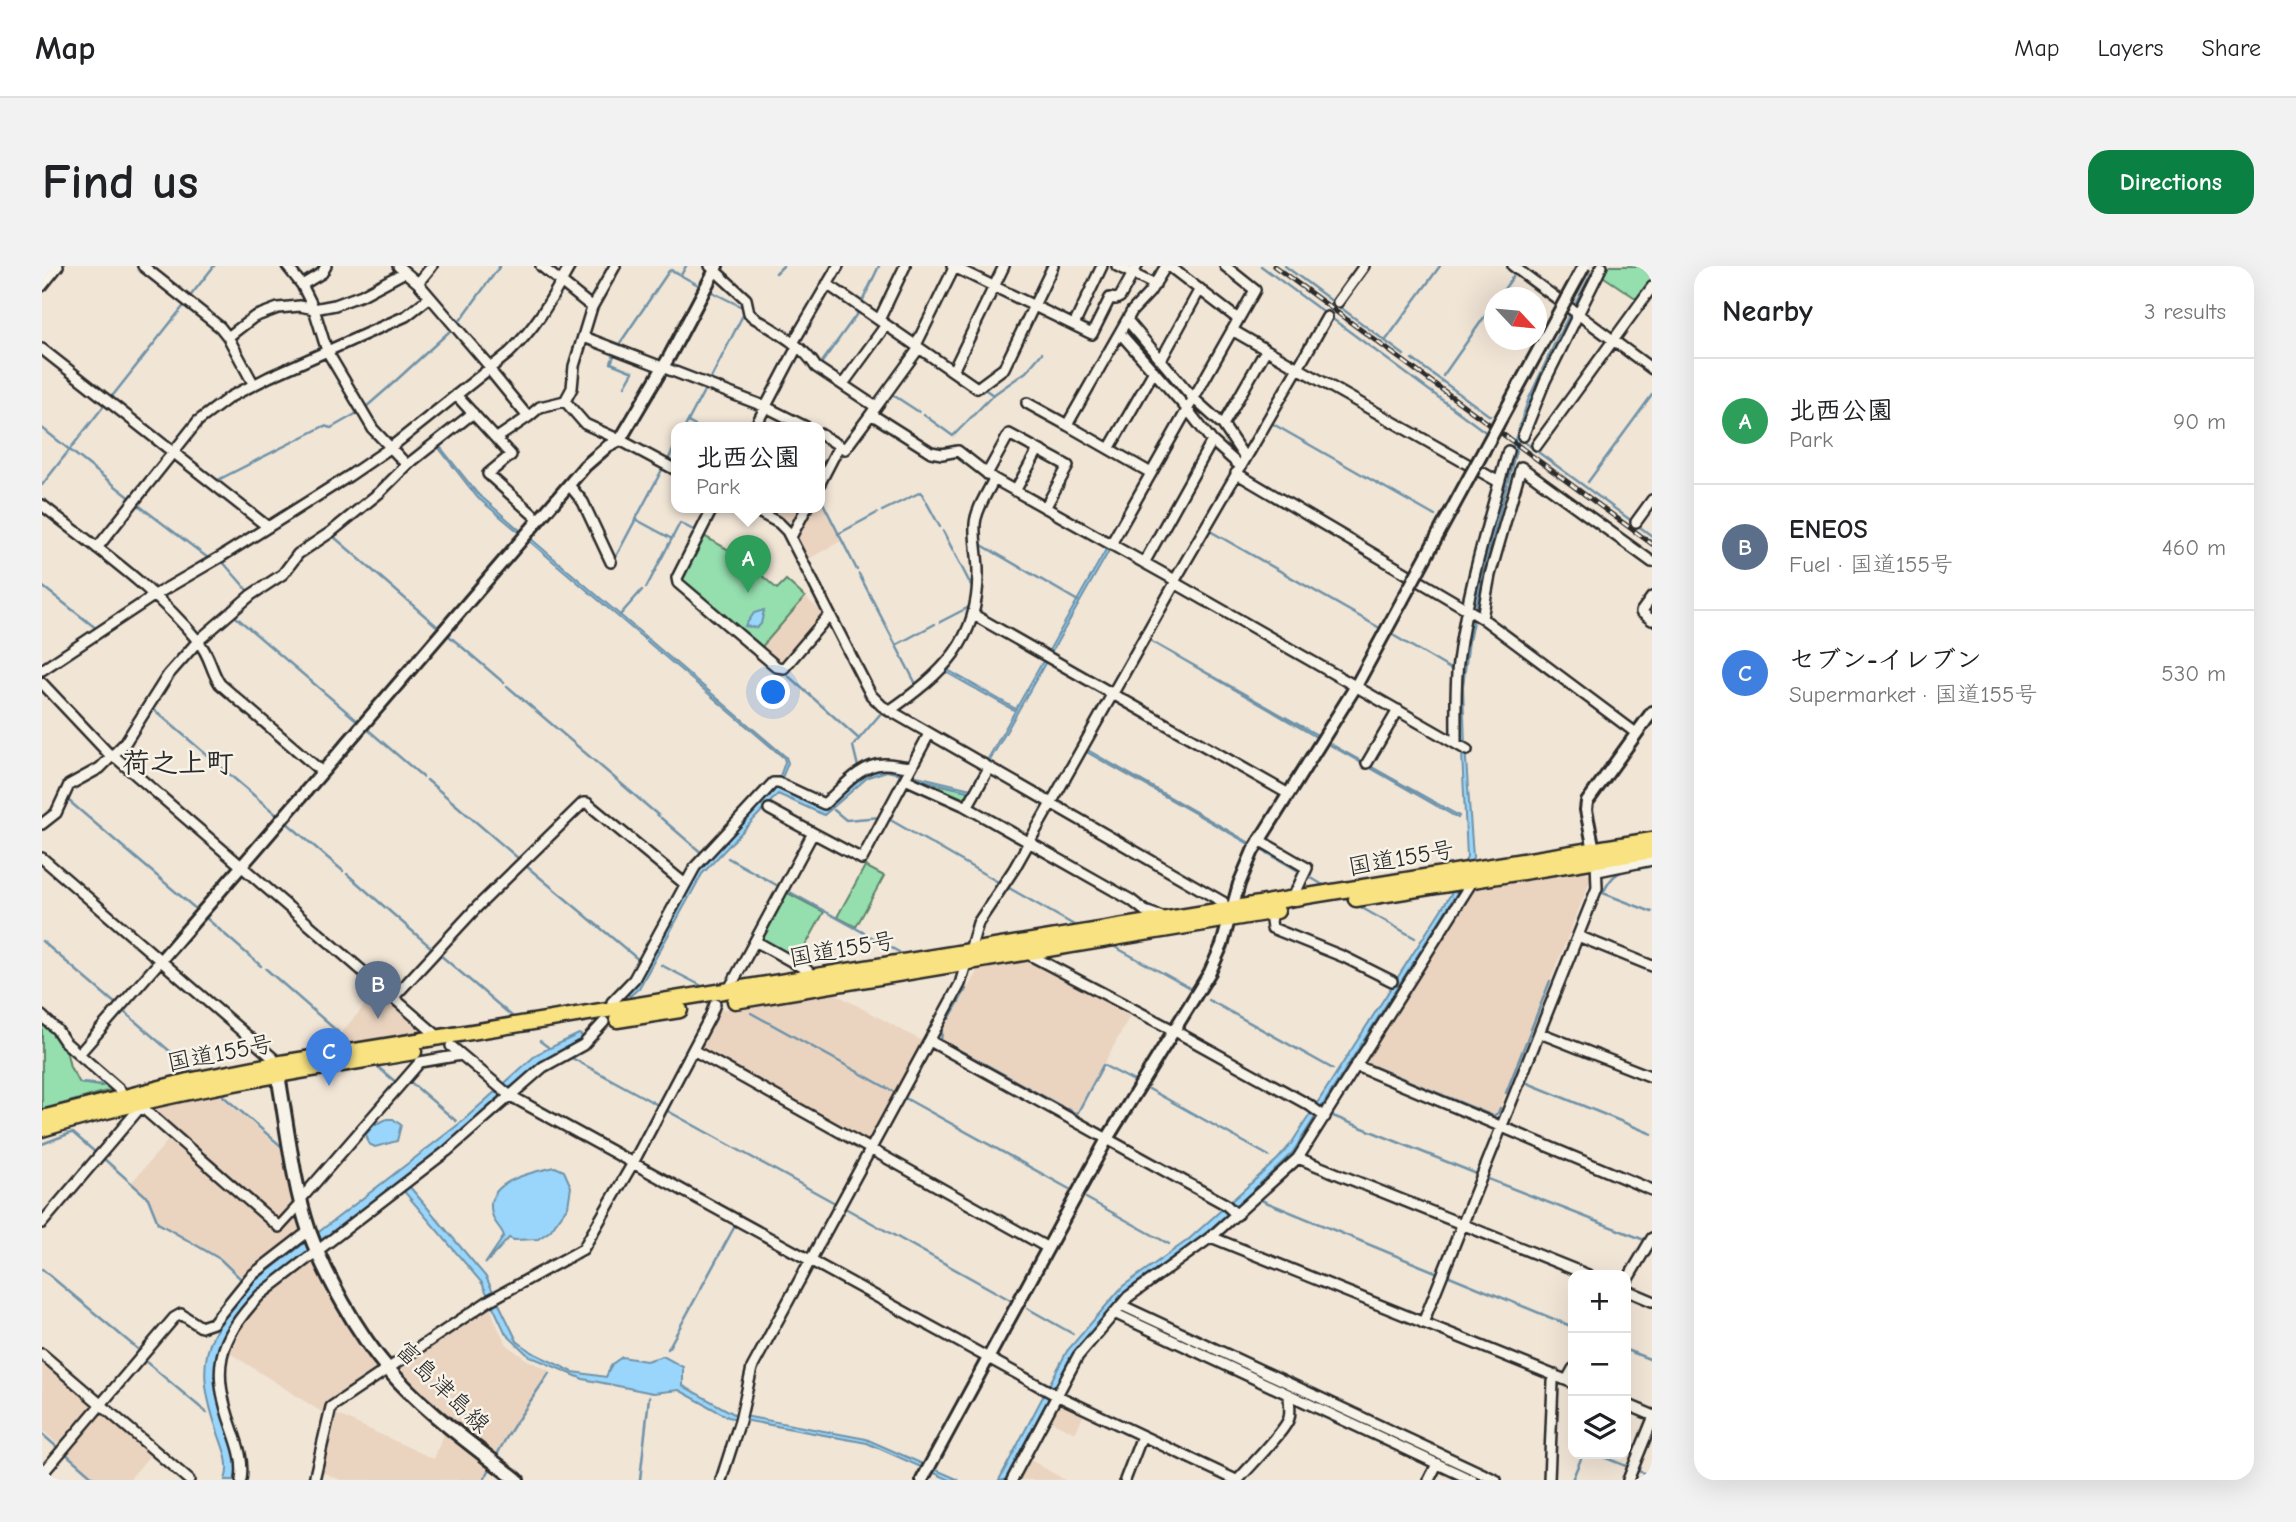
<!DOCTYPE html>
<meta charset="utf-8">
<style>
:root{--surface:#fff;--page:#f2f2f2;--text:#202124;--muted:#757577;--line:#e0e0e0;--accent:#0b8043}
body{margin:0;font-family:"Comic Neue","Klee One",sans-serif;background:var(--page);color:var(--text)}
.controls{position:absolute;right:21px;bottom:21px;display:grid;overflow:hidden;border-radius:14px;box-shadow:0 7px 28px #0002}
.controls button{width:63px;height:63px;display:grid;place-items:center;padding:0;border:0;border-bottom:2px solid var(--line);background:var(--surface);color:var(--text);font:35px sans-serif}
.compass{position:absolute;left:1442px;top:21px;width:63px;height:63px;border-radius:50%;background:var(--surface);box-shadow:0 7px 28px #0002;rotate:116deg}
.you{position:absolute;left:732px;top:427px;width:24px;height:24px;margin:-18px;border:5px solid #fff;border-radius:50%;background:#1a73e8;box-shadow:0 0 0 10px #1a73e833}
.badge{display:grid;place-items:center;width:46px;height:46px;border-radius:50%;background:var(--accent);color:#fff;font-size:23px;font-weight:700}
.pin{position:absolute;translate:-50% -58px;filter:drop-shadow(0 2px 4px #0008)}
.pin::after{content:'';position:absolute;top:37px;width:24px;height:21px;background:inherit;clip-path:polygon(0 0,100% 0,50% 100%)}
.popup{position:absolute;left:629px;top:156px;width:154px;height:91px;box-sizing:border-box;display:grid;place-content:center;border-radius:14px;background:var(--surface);filter:drop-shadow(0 2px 5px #0005);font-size:23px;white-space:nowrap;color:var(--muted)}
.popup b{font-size:26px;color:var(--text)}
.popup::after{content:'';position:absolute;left:50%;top:100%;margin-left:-14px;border:14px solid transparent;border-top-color:var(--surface)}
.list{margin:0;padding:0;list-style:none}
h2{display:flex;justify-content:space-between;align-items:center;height:91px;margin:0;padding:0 28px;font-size:30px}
h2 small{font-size:23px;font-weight:400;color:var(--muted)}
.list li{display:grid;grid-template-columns:46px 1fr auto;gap:21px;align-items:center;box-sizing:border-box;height:126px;padding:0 28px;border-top:2px solid var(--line)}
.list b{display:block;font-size:26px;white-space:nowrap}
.list p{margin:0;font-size:23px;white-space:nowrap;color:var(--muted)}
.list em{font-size:23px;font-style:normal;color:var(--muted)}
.icon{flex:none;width:38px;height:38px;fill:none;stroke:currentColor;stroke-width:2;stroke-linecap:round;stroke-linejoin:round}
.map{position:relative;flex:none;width:1610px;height:1214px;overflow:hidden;border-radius:21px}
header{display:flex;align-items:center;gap:42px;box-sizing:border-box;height:98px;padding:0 35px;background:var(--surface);border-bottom:2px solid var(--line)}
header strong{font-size:33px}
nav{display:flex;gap:38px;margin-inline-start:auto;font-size:24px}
.intro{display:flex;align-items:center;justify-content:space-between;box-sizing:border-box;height:168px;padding:0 42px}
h1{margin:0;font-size:49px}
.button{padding:18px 32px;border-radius:21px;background:var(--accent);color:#fff;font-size:24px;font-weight:700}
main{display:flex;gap:42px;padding:0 42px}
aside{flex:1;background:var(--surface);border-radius:21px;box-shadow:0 7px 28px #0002}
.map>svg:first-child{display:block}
.built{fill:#ead4c0}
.green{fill:#95deae;stroke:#60846c;stroke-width:2}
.water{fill:#9ad6fb;stroke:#6e92a8;stroke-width:2}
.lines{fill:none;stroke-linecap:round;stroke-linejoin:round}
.stream{stroke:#6e92a8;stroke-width:2.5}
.minor-casing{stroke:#2b2b2b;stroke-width:14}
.tertiary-casing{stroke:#2b2b2b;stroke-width:16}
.secondary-casing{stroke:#2b2b2b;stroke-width:18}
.trunk-casing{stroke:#2b2b2b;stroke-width:19}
.minor{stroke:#f7f3e8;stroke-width:9}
.tertiary{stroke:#f7f3e8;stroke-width:10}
.secondary{stroke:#f7f3e8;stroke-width:12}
.trunk{stroke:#f8e281;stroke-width:14}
.rail-casing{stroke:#2b2b2b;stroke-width:5}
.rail{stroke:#f7f3e8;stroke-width:2.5;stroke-dasharray:8;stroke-linecap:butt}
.tertiary-bridge-casing{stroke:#2b2b2b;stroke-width:16;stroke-linecap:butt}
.tertiary-bridge{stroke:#f7f3e8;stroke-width:10}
.labels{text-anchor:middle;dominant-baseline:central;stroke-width:5;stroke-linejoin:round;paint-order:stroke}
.street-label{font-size:24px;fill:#2b2b2b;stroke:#f7f3e8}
.quarter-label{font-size:28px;font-weight:bold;fill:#2b2b2b;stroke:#f7f3e8}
</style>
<header>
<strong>Map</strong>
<nav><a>Map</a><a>Layers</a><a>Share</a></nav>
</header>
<div class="intro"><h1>Find us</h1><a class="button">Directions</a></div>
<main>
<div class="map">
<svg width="1610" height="1214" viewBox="0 0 1610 1214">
<rect width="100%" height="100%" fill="#f1e5d6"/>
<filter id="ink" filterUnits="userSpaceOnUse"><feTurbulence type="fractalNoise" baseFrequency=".0143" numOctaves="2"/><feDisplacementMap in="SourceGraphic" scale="14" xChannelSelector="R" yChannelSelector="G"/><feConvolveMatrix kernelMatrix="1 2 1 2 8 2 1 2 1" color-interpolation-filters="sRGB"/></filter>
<g filter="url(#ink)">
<path class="built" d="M778,229L801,274L763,295L752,269L766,241H778Z
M714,241H763L750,267Z
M763,331L781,347L780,351L741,398H735L718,383Z
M1540,603L1550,610L1456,847L1451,850L1328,799L1325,794L1432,621Z
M993,693L1090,746L1035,848L899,774L898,770L937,702Z
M338,722L390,766L285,783Z
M790,726L880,775L881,780L827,877L824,878L659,786L657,782L675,747L678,744Z
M176,828L243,886L253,937L237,956L106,842Z
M128,872L237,965L256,945L261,964L201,1012L179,992L116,956L106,931L89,917Z
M268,994L273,995L308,1061L336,1100V1103L285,1139L281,1147L183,1084L186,1077L220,1030Z
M448,1041L456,1062L466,1080L484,1093L508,1105L485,1143L464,1170L455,1189L398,1145L361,1108V1102Z
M0,1092L53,1137V1142L18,1180L0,1164Z
M1020,1135L1043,1146L1033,1167L1007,1154L1016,1136Z
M58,1146H63L110,1187L87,1214H55L22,1186Z
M292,1147L392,1193L402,1167L448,1203L442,1214H299L277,1205Z
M987,1193L1023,1214H976Z"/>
<path class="green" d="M1564,0H1610V13L1595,33L1559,9Z
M660,269L698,290L735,323L744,314L763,331L718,383L639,316L638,311Z
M867,511L930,526L924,539Z
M823,600L842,610L814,661L795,651Z
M744,626L782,646L755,695L718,673Z
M0,753L23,779L28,801L38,817L59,820L68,818L72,823L0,844Z"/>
<path class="water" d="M1553,0H1559L1481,159L1441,308L1427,375L1421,420L1423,480L1431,591L1430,595L1423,596L1425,590L1417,425L1423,372L1436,307L1473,173L1486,134L1515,72Z
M396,178L435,227L480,266L479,268L435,231L396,181L373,197Z
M488,272L744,491L746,497L739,514L737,513L743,496L742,492L486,274Z
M1066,280L1069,281L930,526L845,505L826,511L782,549L736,528L660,608L597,722L588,730L582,727L654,603L733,518L781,542L821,508L842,502L929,523L973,445L902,405L904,403L974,443Z
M722,344L719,358L715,362L703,360L712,347Z
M1107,374L1277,470L1276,472Z
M1289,478L1417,550L1416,552L1288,479Z
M1044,483L1208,577L1207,578L1043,485Z
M1411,625L1415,627L1251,886L1195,940L1152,977L1086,1023L1073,1038L1447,1214H1434L1068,1044L1029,1091L963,1214H957L1025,1085L1081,1020L1146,974L1236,893L1249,878Z
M537,768L542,771L526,784L497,797L415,870L362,914L444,1011L475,1075L489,1086L531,1106L564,1111L570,1098L580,1091L604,1095L621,1090L641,1101V1120L692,1148L824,1173L917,1214H908L825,1177L686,1151L637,1124L611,1127L541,1113L487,1090L464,1068L440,1017L361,924L196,1049C168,1090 168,1115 186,1161C192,1179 197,1195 195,1214H183C189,1198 181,1182 176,1167C152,1097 161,1072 208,1019L417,858L495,788Z
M345,853H351L359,859L355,875L333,881L327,878L324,868L332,859Z
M513,901L522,905L529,921L526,940L508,965L496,973L472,974L467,972L443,998L462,970C460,963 453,958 451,951C438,916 490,906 513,901Z"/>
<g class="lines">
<path class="stream" d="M364,0L377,12
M1219,0L1442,165
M1243,0L1362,89
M734,7L741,0
M639,9L644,0
M525,15L533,0
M382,18L415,54
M1456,32L1472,9
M146,33L172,0
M819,38L837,0
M417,56L458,0
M1344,74L1398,0
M576,80L627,5L629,4L658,20
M573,87L569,97L591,106L583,120
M1370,93L1448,150
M778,99L817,45
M1401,110L1452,37
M667,116L704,43L668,25
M348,120L409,64
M941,122L951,129
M848,127L877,146
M68,133L144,37
M323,142L347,121
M882,149L911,170L951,129L984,106L1000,87
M646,156L655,161
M1231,158L1393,250
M643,161L664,121
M0,162L91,234
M1481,175L1610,270
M626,194L634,178
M174,215L282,160L289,162L317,146
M1546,216L1610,129
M0,219L64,137
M778,231L815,304
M95,238L166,292
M840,245L879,226L898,261
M593,253L630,273
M901,265L932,325
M1168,265L1336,361
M796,268L835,247
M291,270L397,362
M938,278L1036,335
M180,295L207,326
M571,296L622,200
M817,308L875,420
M0,320L55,363
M604,322L638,257L655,266
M220,327L235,317
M1604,347L1610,339
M578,349L600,324
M194,351L318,457
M898,356L931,339
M1349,368L1410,404
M406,369L462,417
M854,379L893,358
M743,407L817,473
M465,420L617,550
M110,442L236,550
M324,462L381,511
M816,501L811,480L840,446
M62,504L70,497
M385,514L477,593
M27,535L155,644
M792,544L804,554L839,551
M619,552L662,589
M845,552L956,616
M244,556L301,605
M0,562L16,551
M1222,585L1260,607
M686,592L738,621
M483,599L598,695
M1606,601C1581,605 1573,602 1561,627L1610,646
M305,608L392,684
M1266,610L1281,619
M967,622L1032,659
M746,625L857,686
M1099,636L1108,642
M1320,642L1373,672
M163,651L219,700
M0,675L75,739
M1073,681L1148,722
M397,688L471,751
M619,699L658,719
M224,703L296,766
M1167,734L1291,803
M80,744L152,806
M709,747L854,827
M907,753L924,723
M900,766L899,774L1019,840
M498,775L506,781
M528,791L614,838
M1328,799L1451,850L1456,847L1458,842
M337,802L356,818
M366,814L414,855
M1483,816L1610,868
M38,817L63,819
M1107,823L1227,890
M1464,827L1508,715
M181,830L239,880
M863,832L1031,925
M1026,843L1035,848L1061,799L1094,816
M624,844L793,937
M1291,850L1435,908
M31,867L54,887
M0,878L29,867
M61,892L106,932L116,957L178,993L199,1013
M1446,913L1605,975
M1044,932L1127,978
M1219,934L1396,1007
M803,942L970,1035
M0,1003L98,1085
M1405,1009L1531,1061
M985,1042L1031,1068
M626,1083L694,958
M1584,1084L1610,1094
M103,1095L165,1147
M0,1168L16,1182
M23,1187L54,1214
M1554,1188L1589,1202
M455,1189C469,1160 490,1134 507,1107
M1594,1204L1610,1210
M442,1214L448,1203
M598,1214L607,1131
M1530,1214L1541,1188"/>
<g class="minor-casing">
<path id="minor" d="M101,0L178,61L186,71L212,119
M356,0L376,17L448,101L451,108L486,151L498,141L523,135L543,158L578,174L634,204
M499,0L550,41
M668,0L704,33L707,47L711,51C733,65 761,79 774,101L834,141
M910,0L1050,68L1068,32L1074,33L1078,31L1095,0
M1075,0L1113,19
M1127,0L1196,53
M1471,0L1610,103
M376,17L390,0
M785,18L935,122L962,102L1011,0
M260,19L280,7L284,0
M0,20L16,0
M1296,36L1322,0
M1285,51L1256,102L1457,216
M837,54L863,0
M1085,54L1151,132L1181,159L1203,192
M1032,59L1060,0
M1078,67L1145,143L1170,175L1198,200
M186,71L212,51L236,42L258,40L272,43L293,39L320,29L363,6
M542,71L724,141L764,161
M751,77L796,0
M874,79L913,0
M877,82L829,148L889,186L900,188L916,185L952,213L1133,314
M0,83L226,261
M1119,94L1158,23
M911,105L962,0
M801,118L844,59
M414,129L469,189L446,208L497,254
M523,135L530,122L532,100L550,41L573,0
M985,137L1025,159
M1181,159L1224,84
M713,161L755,81
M778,168L803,183L829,148
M1481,170L1503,115L1560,0
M455,172L486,151
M1495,179L1610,21
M1067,183L1112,105
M365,199L431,147
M1109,207L1025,159L1090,45L1107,27L1124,0
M1194,207L1440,352L1594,467
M945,208L967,168L1026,200L1003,242
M778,217L797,180
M527,219L541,236L569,296
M973,225L996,184
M0,239C54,282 112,321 156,375C169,391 168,403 178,418L280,506
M671,241L635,312L636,317L735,401L742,402L787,349
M707,241L737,257L745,265L829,429L840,440L1181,636L1182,643
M1594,256L1610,234
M749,271L765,241
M1069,278L1213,24L1183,0
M55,282L156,155L188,131L227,111L364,50L387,32
M1102,297L1170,175
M1133,317L1425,484
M1610,331L1599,346L1610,354
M932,349L1245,527
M1440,352L1448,309L1479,201L1610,296
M0,404L113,329L180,290L307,210L348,182L467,87C496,59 508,35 528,0
M0,417L66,487L72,490L398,772
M847,445C900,408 937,375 936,306C936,290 932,273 933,258C934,243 946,226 952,213
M1414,477C1414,450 1413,423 1416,396C1425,324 1447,254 1466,185
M1325,497L1356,444
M863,513L921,539L1089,634L1103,645L1123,652
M925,541L947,502
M727,543L771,567
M0,558L14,547L27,519L58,502L83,477L126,409L156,375L209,329L241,308L256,288L289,266L337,227L365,199L331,163L285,85L272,43L260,19L245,0
M1217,574L1265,602L1250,634
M0,592L231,792L234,803
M1556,605L1610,594
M1228,647L1230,662L1302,691L1350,715
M1536,670L1610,700
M713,675L765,704L771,711
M986,688L1133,765L1267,839L1283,851
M686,725L771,567L820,593L887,468
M352,731L436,640L541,537H545L643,618
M569,745L570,736L592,713L653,601L731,517H737L782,538C800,523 817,499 841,498C851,497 860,502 869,500
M0,750L15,764L23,776L78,824L79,831
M1498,767L1610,811
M888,775L1183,938L1195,949
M409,780L467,829L1012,1128L1194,1214
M651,784L1006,982
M37,788L119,694
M1315,800L1610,924
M97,843L103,844L237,961L260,936
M1256,892L1546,1009
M259,933L378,796L419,789
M0,957L97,843V838
M1169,971L1531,1117
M1584,1016L1610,972
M1584,1024L1610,1035
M1079,1039L1454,1214
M1072,1047L1430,1214
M1381,1057L1555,622L1554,594
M0,1088L147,1214
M1525,1114L1531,1103
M1584,1138L1610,1149
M0,1208L132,1052L139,1048L159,1061L171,1057L209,1010L267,965
M199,1214C202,1195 196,1179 190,1162C169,1103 175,1075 218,1029L405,885L501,801L541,779L562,756
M272,1214L289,1141L448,1034L541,983L591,897L668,751L673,738
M679,1214L698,1155L710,1102L918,718L936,657L972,603L1133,317V314L1256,102L1190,64
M970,1214L1036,1090L1086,1031L1169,971L1256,892L1431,614
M1083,1214L1100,1170
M1196,1214C1207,1201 1244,1164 1247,1152C1249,1145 1247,1136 1247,1129
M1387,1214L1395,1198
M1507,1214L1511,1116L1513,1109
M1586,1214L1610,1155"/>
</g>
<g class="tertiary-casing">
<path id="tertiary" d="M1553,589L1544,544L1545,536L1610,446
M119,694L543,200L566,180L578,174L627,91L675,0
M880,1214L1065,873L1168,706L1180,679L1197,618L1211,585L1314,420L1360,335"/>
</g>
<g class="secondary-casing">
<path id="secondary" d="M236,809C245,859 251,918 267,965C283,1009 316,1068 346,1103C383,1146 431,1179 475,1214"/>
</g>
<g class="trunk-casing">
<path id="trunk" d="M1314,633L1610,585
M693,735L1235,645
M575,754L638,744
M0,852L146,815L233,798L1610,574
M0,863C121,826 247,807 372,786"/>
</g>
<use href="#minor" class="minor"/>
<use href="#tertiary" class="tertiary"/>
<use href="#secondary" class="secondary"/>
<use href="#trunk" class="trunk"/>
<g class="rail-casing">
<path id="rail" d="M1232,0L1610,278"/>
</g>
<use href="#rail" class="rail"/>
<g class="tertiary-bridge-casing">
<path id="tertiary-bridge" d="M1360,335L1542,0"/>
</g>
<use href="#tertiary-bridge" class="tertiary-bridge"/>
</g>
</g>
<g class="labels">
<g class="street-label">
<text transform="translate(1359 592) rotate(-10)">国道155号</text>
<text transform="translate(800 683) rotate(-10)">国道155号</text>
<text transform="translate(178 787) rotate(-11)">国道155号</text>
<text transform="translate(401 1121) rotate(44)">富島津島線</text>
</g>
<g class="quarter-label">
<text x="136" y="497">荷之上町</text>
</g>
</g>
</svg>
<div class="controls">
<button>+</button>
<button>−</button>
<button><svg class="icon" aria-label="layers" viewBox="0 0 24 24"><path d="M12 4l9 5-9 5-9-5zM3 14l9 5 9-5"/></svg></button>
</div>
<svg class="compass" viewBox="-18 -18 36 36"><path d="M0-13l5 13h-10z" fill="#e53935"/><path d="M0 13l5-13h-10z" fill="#757577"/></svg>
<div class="you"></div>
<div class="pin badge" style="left:706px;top:327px;background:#2e9e5b">A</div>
<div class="popup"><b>北西公園</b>Park</div>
<div class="pin badge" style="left:336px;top:753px;background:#5c6f8a">B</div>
<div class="pin badge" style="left:287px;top:820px;background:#3f7fe0">C</div>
</div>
<aside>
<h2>Nearby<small>3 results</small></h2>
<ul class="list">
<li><span class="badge" style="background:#2e9e5b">A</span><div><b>北西公園</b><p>Park</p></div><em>90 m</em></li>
<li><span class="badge" style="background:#5c6f8a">B</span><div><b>ENEOS</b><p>Fuel · 国道155号</p></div><em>460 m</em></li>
<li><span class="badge" style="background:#3f7fe0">C</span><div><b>セブン-イレブン</b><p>Supermarket · 国道155号</p></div><em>530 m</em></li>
</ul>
</aside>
</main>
